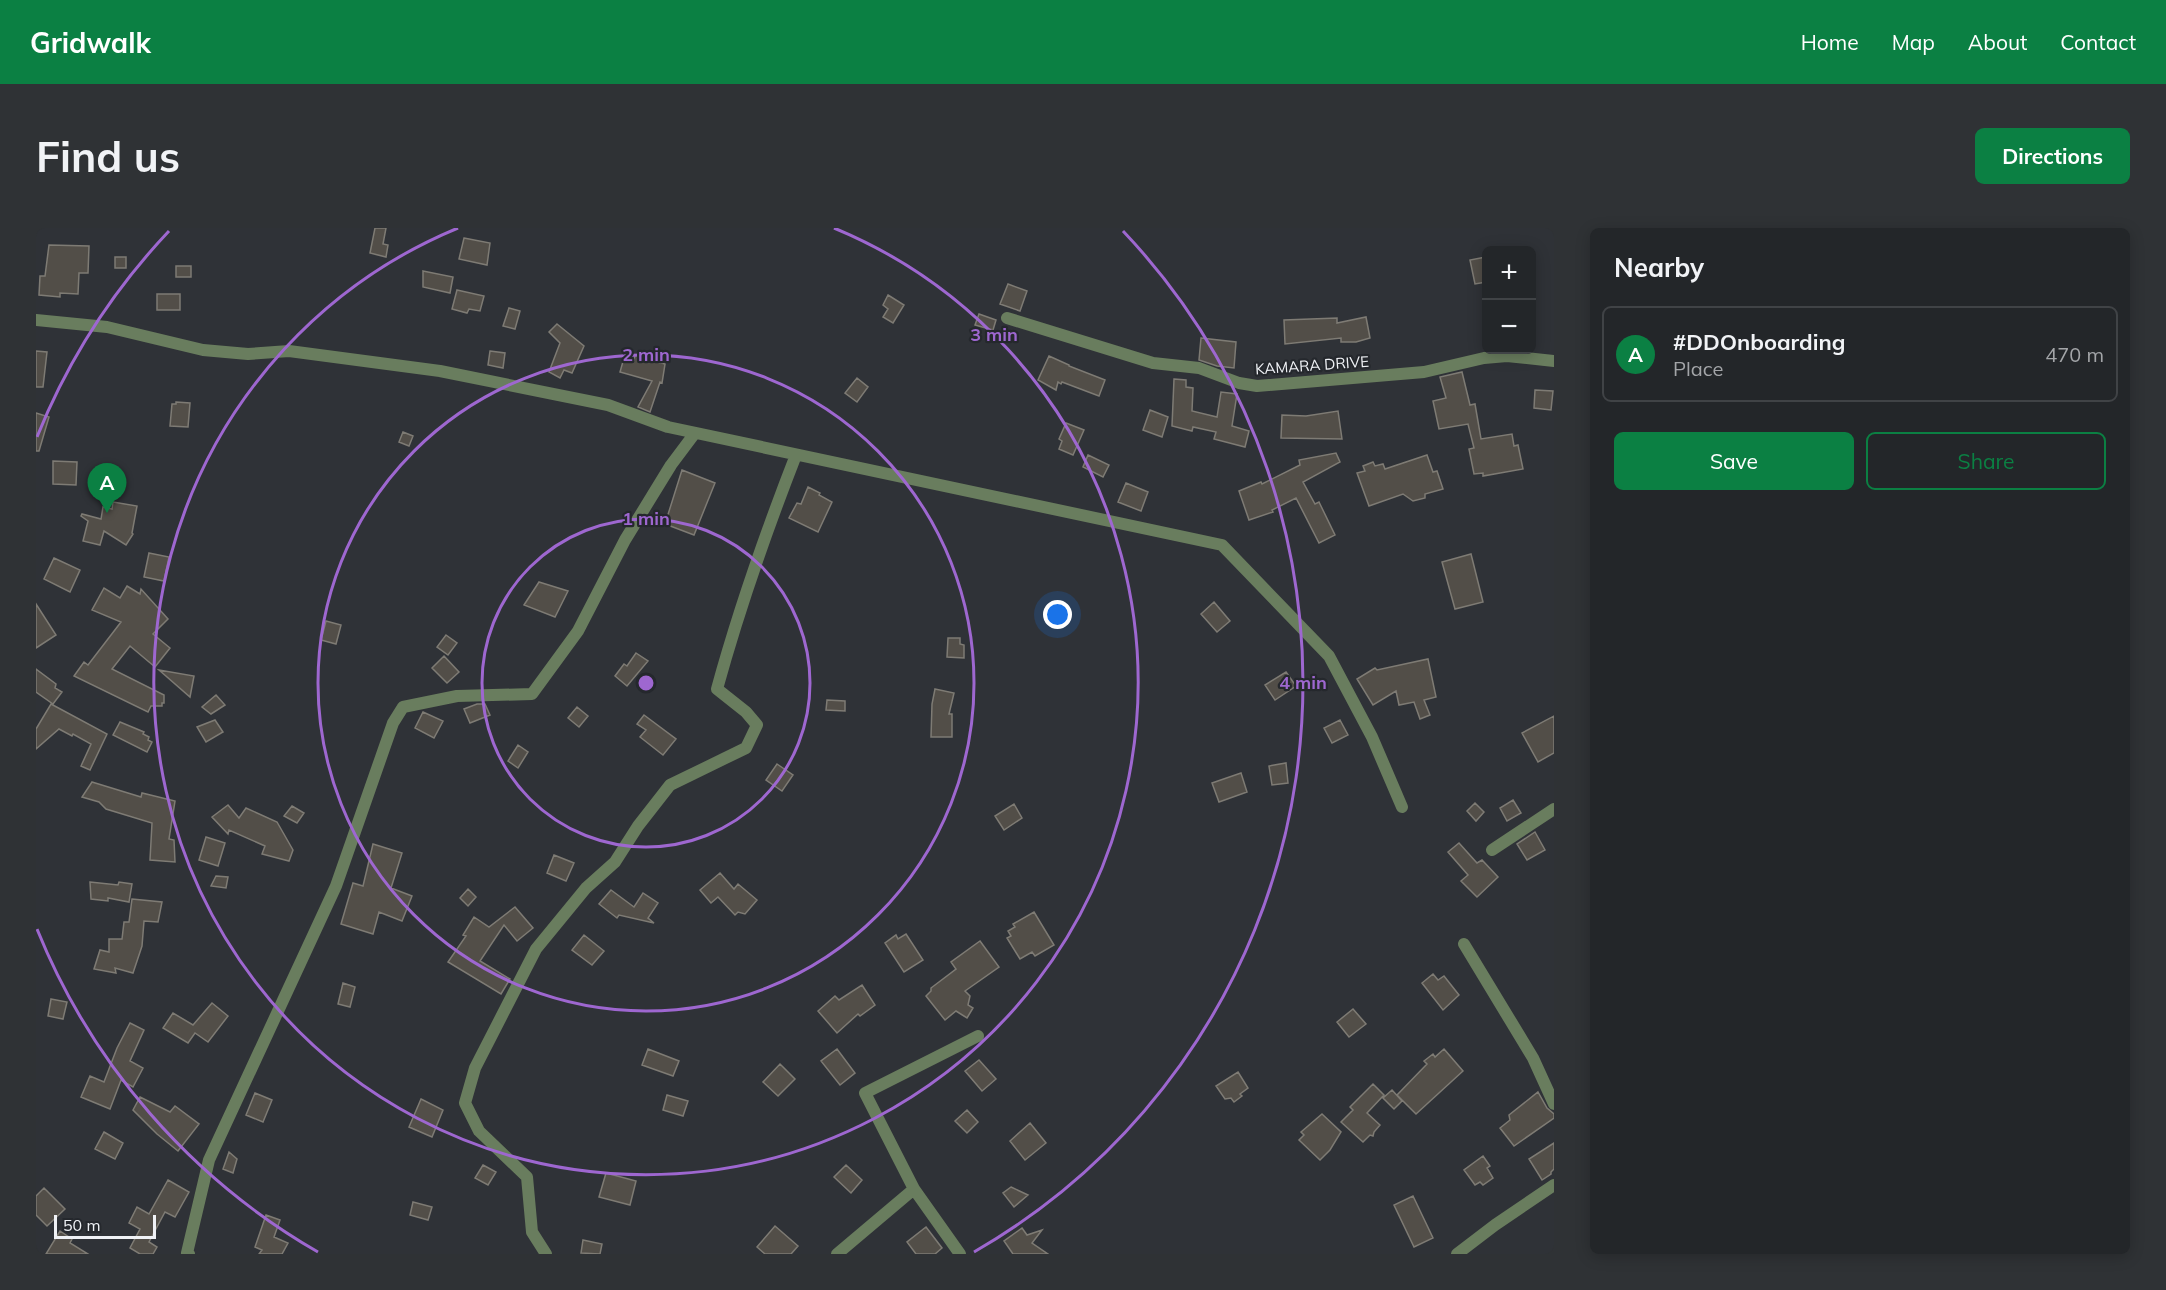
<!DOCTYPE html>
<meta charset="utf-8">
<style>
:root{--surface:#232629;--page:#2f3235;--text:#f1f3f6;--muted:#a3a5a8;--line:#404346;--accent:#0b8043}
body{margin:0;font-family:Mulish,sans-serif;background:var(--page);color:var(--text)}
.controls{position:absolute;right:18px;top:18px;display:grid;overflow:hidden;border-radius:9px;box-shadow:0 3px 15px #0003}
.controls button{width:54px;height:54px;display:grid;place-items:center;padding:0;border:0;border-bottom:2px solid var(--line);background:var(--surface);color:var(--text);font:30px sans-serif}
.scale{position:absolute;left:18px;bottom:15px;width:102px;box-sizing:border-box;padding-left:6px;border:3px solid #f0f2f6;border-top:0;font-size:16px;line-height:21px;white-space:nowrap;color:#f0f2f6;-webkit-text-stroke:4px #25282d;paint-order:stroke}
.you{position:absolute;left:1022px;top:387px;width:21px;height:21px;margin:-15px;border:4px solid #fff;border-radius:50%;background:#1a73e8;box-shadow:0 0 0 9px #1a73e833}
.badge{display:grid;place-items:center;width:39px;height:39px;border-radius:50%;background:var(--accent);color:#fff;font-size:20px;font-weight:700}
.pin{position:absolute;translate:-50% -50px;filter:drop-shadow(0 2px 3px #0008)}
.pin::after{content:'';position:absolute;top:32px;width:21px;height:18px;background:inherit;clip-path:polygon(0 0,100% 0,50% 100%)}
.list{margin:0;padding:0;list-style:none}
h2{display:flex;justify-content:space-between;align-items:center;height:78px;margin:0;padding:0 24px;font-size:26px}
h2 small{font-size:20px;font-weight:400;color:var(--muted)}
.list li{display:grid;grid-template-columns:39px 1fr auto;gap:18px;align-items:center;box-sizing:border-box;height:96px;margin:0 12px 12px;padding:0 12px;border:2px solid var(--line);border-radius:9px}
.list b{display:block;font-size:22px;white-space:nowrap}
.list p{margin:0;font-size:20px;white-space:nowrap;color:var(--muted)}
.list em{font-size:20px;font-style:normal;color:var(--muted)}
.actions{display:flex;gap:12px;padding:18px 24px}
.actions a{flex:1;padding:14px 0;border:2px solid var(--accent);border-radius:9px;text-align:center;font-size:21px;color:var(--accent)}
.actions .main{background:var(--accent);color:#fff}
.map{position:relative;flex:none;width:1518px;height:1026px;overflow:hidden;border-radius:9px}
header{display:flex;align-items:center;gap:36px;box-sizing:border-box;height:84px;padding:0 30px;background:var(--accent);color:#fff}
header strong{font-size:28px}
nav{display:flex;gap:33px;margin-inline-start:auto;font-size:21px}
.intro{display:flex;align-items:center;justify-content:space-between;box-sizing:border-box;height:144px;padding:0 36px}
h1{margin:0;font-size:42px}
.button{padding:15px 27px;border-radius:9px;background:var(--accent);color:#fff;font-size:21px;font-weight:700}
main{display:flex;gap:36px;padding:0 36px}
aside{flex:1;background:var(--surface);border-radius:9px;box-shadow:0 3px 15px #0003}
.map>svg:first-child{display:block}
.building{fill:#524e48;stroke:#7e7b74;stroke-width:1.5}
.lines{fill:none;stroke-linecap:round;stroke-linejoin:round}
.street{stroke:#697d5e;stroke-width:12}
.ring{fill:none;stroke:#9e67d0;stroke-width:3}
.labels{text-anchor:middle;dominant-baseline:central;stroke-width:4.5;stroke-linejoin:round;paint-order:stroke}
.street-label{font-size:15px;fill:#f0f2f6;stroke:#25282d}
.centre{fill:#9e67d0;stroke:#25282d;stroke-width:3}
.ring-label{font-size:18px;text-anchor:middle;font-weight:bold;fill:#9e67d0;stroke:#25282d;stroke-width:4.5;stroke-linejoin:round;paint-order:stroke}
</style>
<header>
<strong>Gridwalk</strong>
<nav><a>Home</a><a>Map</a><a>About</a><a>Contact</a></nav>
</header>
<div class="intro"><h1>Find us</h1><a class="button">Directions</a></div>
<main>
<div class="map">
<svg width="1518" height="1026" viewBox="0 0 1518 1026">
<rect width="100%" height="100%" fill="#2f3237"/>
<path class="building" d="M339,0H350L347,16L352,17L350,29L334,25Z
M428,10L454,15L451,37L423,31Z
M13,17L53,18L52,45H43L42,66L24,65V69L3,67L4,48H9Z
M79,29H90V40H79Z
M1450,29V54L1439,56L1434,32Z
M140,38H155V49H140Z
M387,43L417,49L414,65L387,59Z
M972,56L991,63L984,83L964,76Z
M421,62L448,68L444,83L433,81L431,85L416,81Z
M121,66H144V82H121Z
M852,67L868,77L857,95L847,89L852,81L847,77Z
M473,80L484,83L479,101L467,98Z
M943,86L960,92L957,102L939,97Z
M1330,89L1334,110L1320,114H1305V110L1249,116L1248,92L1301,90V95Z
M521,96L548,118L536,145L528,142L524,150L513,144L524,115L513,104Z
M1165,110L1200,114L1198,140L1181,138L1163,132Z
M0,123L11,124L7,159H0Z
M454,123L469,125L467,140L452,137Z
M618,126V133L629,136L626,155L624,154L614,184L602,179L616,153L584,144L588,130L598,132L599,127Z
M1013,128L1033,137V138L1069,152L1063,168L1026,154L1025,156L1022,154L1020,162L1002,152Z
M1426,144L1434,177L1439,176L1445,211L1476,206L1478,218L1482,217L1487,241L1447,248V245L1438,246L1433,221L1438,220L1432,196L1403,201L1397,173L1410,170L1404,149Z
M821,150L832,159L821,174L809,165Z
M1138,151L1150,152V159L1157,160L1156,183L1181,189L1185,164L1201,166L1196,198L1213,203L1209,219L1178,211L1180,204L1157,199L1156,203L1136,198Z
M1499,162L1517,163L1515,182L1498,180Z
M140,174L154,175L152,199L134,198L136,176H140Z
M1114,182L1132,189L1126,209L1107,202Z
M1302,183L1306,211L1245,210L1246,187L1270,188Z
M0,185L13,189L3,223H0Z
M1030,195L1048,202L1037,227L1023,221L1026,213L1023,211Z
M367,204L377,208L373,218L363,214Z
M1300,225L1304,234L1267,254L1279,276L1283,274L1299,307L1283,315L1260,270L1236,282L1237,284L1213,292L1203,263L1225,254L1226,256L1264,237L1263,232Z
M1052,227L1073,237L1067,249L1047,239Z
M1391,227L1397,244L1401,243L1407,261L1389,266V270L1377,273L1367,266L1333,278L1321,245L1329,243L1327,238L1337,234L1339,238L1347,236L1349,241Z
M17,233L41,234L40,257L17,256Z
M646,242L679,255L658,307L629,296Z
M1090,255L1112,264L1105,283L1082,274Z
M772,259L784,265L783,267L796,274L782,304L753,290L761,275L765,276Z
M77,274L101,278L96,305L97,306L90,317L68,303L64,317L47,313L52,293L45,288L46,286L65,291L67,279L76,281Z
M113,325L133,329L128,353L108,349Z
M1435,326L1447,374L1419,381L1406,334Z
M18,330L44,342L34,364L8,351Z
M503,354L532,363L519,389L488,377Z
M91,358L104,366L105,361L132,391L117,406L134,420L119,439L94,418L76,441L128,467V475H126V478H115L112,484L38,448L48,434L52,437L85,394L56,382L68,360L84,370Z
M1178,374L1194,393L1181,404L1165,386Z
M0,376L20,407L0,420Z
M290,393L305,397L300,416L285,412Z
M410,407L421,415L412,427L401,419Z
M912,410H924V416L928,417V430L911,429Z
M600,425L612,433L591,458L579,448L588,436L591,438Z
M408,428L423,444L411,455L396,440Z
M1392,431L1400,469L1388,472L1394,487L1384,491L1378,474L1363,477L1360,463L1337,477L1321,451L1339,440L1341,442Z
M0,441L20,456L19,460L26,464L17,476L0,464Z
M123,442L158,448L154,469Z
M1250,444L1260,458L1239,472L1229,457Z
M899,461L918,465L913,486H916V509H895L896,476Z
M180,467L189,477L175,486L166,479Z
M791,472L809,473V483L790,482Z
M15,476L71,506L54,542L45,538L55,516L37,506L36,508L23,501L0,521V501Z
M441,476H449L454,487L434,495L428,481Z
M541,479L552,488L543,499L532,490Z
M387,484L407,493L398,510L379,500Z
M608,487L640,511L627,527L604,509L610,502L601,496Z
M1518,488V525L1502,534L1486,505Z
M179,492L187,504L170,514L161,499Z
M1304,492L1312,507L1296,515L1288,500Z
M84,494L108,504L107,506L113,509L112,512L116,514L111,524L77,507Z
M482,517L492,524L482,540L472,533Z
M1250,535L1252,555L1236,557L1233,538Z
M741,536L757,547L746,563L730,552Z
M1205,545L1211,564L1183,574L1176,555Z
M56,554L105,569L106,565L139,573L133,611L138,612L139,634L114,632L116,595L70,581L63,574L46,569Z
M1477,572L1485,585L1471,593L1464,580Z
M1439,575L1448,584L1440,593L1431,583Z
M978,576L986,590L968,602L959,588Z
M192,577L203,590L210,580L241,594L257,622L253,633L226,626L229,618L193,602L192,606L176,589Z
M256,578L268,585L261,595L248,588Z
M1499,604L1509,622L1491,632L1481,616Z
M170,609L189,615L182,638L163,632Z
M1423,615L1441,635L1446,632L1462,649L1441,669L1425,653L1432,647L1412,624Z
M337,616L366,625L355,660L376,668L366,693L343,684L337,706L305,696L317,655L327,658Z
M518,627L538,635L530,653L511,645Z
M684,645L698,661L702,656L721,672L709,686L702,684L699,687L682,669L675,675L664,662Z
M180,648L192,649L190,660L175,658Z
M54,654L82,657L83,654L96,656L93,674L72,670V673L55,671Z
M432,661L440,669L432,678L424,670Z
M575,662L598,679L607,665L622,675L612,690L618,695L583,687L581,690L563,676Z
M96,671L126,674L122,694L108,693L106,718L97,745L79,740L80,745L58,741L64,722L73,724V711H86L88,694H93Z
M479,679L497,700L481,713L468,697L444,733L474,751L465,766L412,734L430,708L427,707L438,689L453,699Z
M998,684L1018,717L999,728L996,724L984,731L971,710L975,708L972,703L979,699L977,696Z
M870,706L887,732L868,744L849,715L860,707L862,711Z
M548,707L568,723L556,737L536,722Z
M944,713L963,739L929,763L934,768L932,777L937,780L931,790L920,783L909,792L890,768L895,763V760L920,741L915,734Z
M1397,746L1402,752L1408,748L1423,767L1407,782L1386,755Z
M307,755L319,759L314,779L302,776Z
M826,757L839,777L824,788L822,786L801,805L782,783L799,768L803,772Z
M15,771L31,774L27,791L12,788Z
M176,775L192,788L172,814L159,805L152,815L127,800L137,785L157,797Z
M1317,781L1330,796L1313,809L1301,794Z
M94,795L108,802L94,833L107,840L97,859L85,852L74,881L45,869L54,848L68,854L81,820Z
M612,821L643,833L637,848L606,837Z
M801,821L819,845L804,857L785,833Z
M1408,821L1427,843L1380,886L1361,867L1391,836L1388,833L1397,826L1399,829Z
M943,832L960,851L946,863L929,843Z
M744,836L759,851L742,868L727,854Z
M1202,844L1212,860L1204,866L1206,868L1198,874L1195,870L1189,871L1180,858Z
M1337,856L1348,867L1331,885L1344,897L1338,904L1337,908L1334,907L1327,914L1305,894L1317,882L1314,879Z
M1356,862L1366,873L1358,881L1347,870Z
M1502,864L1511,880L1518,886V890L1478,918L1464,900L1474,892L1473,887Z
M219,865L236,872L227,894L210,887Z
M631,867L652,873L647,888L627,882Z
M104,869L134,884L139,878L163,896L142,923L121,906L97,882Z
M385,871L407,882L396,909L373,899Z
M931,882L942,894L931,905L919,893Z
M1286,886L1305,904L1294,922L1284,932L1263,912L1268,907L1265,904Z
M994,895L1010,915L989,932L974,913Z
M68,904L87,915L79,931L59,921Z
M1518,915V941L1515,944V946L1506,952L1493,931Z
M193,924L201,931L197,945L187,941Z
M1447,928L1454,938L1451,940L1457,950L1447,957L1444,954L1439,957L1428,942Z
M447,937L460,944L452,957L439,950Z
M810,937L826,952L815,965L798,949Z
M570,945L600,953L594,977L563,969Z
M132,952L153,964L139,989L129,984L113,1014L121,1019L117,1026H104L94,1020L104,1001L93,995L101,979L113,986Z
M975,959L992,967L978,979L967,965Z
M8,960L29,981L11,998L0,987V968Z
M1377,968L1397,1010L1378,1019L1358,977Z
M377,974L396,979L392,992L374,987Z
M230,987L244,992L238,1009L252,1015L246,1026H223L226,1022L219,1019Z
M739,998L762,1018L755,1026H729L721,1019Z
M890,999L906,1020L899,1026H880L871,1014Z
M986,1000L991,1007L1006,1002L996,1015L1012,1026H977L968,1013Z
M24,1003L36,1011L34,1015L52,1026H10Z
M547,1012L566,1016L564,1026L545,1025Z"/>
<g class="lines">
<path class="street" d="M971,90L1117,135L1163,140L1203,155L1221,158L1388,144L1448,130L1471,128L1518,133
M0,92L71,99L167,122L212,126L253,123L404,143L572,177L632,199L1186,317L1293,428L1336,509L1366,579
M1456,622L1518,581
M1428,716L1497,830L1518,876
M878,961L924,1026
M153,1026L151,1025L173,932L300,658L357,495L367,479L421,468L496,466L542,403L589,312L635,237L659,205
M510,1026L496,1004L491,949L443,903L429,875L439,840L500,721L550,660L579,634L602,598L634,557L710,520L721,497L710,484L681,461C703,381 730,304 760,227
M801,1026L878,961L829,865L942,808
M1421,1026L1459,997L1518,957"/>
</g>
<g class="ring">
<circle cx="610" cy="455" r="164"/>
<circle cx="610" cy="455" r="328"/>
<path d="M798 0A492 492 0 1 1 422 0"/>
<path d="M282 1024A657 657 0 0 1 1 701M1 209A657 657 0 0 1 133 3M1087 3A657 657 0 0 1 938 1024"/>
</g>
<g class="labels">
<g class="street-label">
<text transform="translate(1276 137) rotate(-4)">KAMARA DRIVE</text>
</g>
</g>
<circle cx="610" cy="455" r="9" class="centre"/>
<g class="ring-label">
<text x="958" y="113">3 min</text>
<text x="610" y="133">2 min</text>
<text x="610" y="297">1 min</text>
<text x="1267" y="461">4 min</text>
</g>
</svg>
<div class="controls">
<button>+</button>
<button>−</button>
</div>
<div class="scale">50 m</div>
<div class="you"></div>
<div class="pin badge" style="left:71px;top:285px">A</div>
</div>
<aside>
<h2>Nearby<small></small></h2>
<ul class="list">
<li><span class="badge">A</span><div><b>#DDOnboarding</b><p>Place</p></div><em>470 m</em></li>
</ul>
<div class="actions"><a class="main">Save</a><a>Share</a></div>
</aside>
</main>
